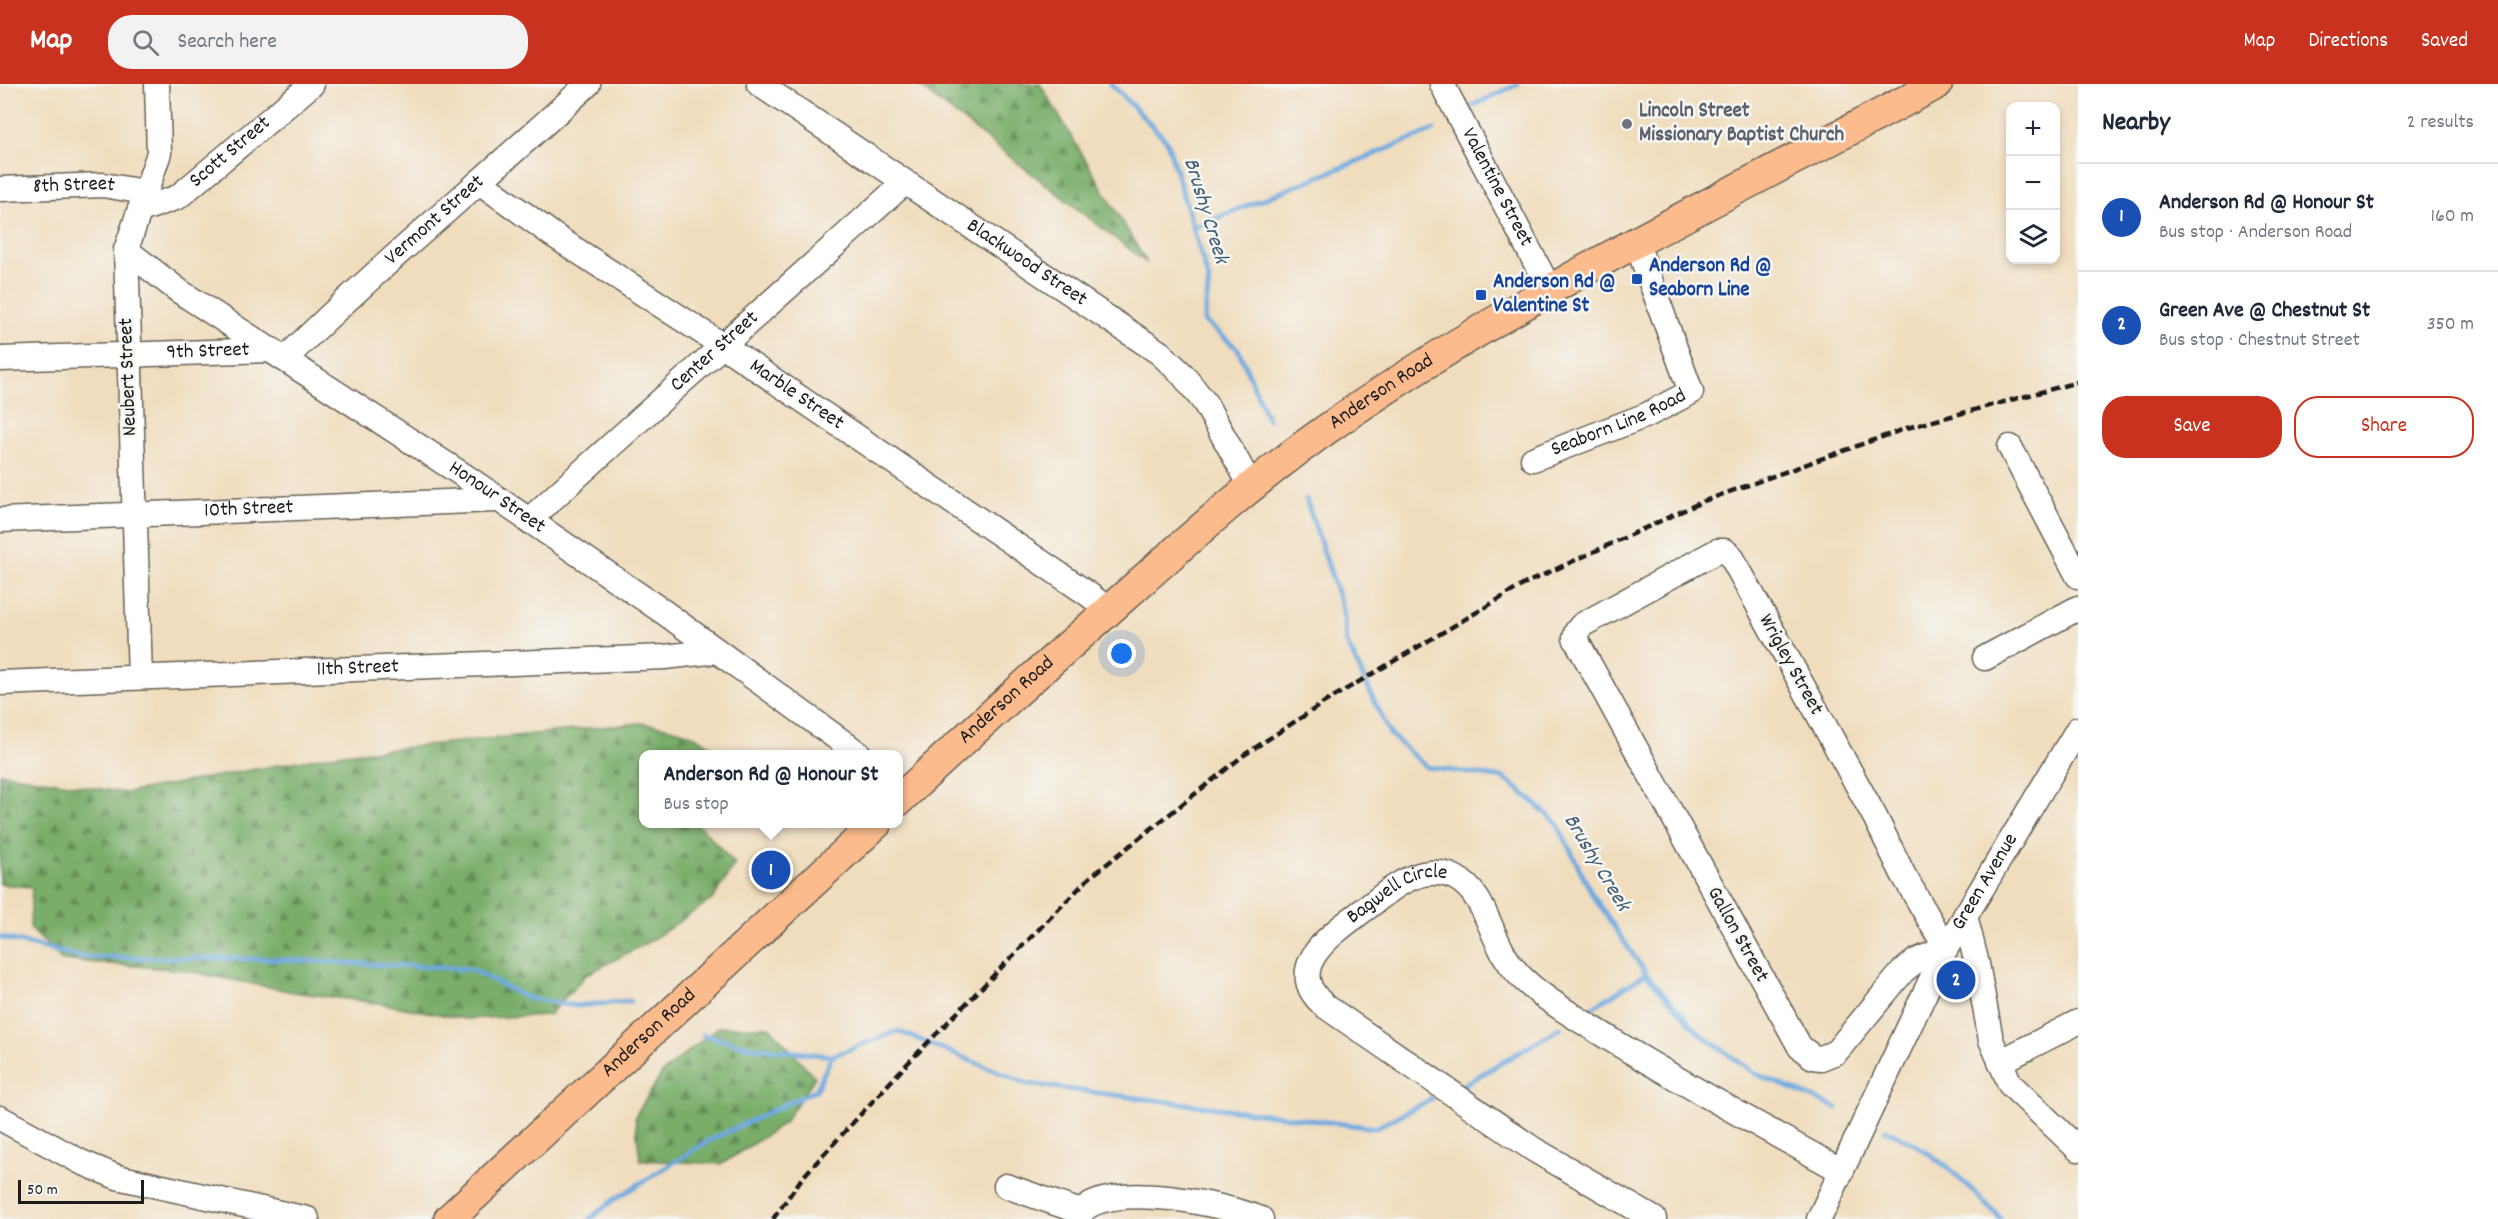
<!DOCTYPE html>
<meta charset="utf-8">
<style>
:root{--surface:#fff;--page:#f2f2f3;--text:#1f2937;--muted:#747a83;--line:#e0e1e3;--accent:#c8321e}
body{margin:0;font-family:Dekko,sans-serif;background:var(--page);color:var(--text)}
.controls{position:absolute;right:18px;top:18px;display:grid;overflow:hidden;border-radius:12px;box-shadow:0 3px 9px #0003}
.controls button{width:54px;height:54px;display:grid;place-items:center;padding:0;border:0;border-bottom:2px solid var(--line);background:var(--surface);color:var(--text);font:30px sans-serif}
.scale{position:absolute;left:18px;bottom:15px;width:126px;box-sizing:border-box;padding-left:6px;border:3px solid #1c1c1c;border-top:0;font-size:16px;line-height:21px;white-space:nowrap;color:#1c1c1c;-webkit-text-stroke:4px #f6f6f2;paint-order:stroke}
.you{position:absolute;left:1122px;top:570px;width:21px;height:21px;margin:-15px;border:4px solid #fff;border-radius:50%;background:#1a73e8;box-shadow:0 0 0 9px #1a73e833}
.badge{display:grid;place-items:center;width:39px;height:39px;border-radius:50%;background:var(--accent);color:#fff;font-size:20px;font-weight:700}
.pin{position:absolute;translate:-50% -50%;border:3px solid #fff;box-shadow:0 2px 6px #0006}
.popup{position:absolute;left:639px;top:666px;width:264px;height:78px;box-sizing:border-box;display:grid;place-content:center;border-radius:12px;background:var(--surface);filter:drop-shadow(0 2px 4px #0005);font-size:20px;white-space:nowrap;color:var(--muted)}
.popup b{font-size:22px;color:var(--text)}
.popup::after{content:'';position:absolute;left:50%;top:100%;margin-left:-12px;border:12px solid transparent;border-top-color:var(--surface)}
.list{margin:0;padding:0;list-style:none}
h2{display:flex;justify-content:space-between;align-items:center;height:78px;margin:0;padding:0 24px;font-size:26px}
h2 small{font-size:20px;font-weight:400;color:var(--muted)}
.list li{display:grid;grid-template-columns:39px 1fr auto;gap:18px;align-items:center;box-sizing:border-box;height:108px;padding:0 24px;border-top:2px solid var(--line)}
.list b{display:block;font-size:22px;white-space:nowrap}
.list p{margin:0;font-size:20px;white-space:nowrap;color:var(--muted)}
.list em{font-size:20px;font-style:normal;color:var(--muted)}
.actions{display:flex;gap:12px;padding:18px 24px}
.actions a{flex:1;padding:14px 0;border:2px solid var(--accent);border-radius:24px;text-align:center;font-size:21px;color:var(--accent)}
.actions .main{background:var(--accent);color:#fff}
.icon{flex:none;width:33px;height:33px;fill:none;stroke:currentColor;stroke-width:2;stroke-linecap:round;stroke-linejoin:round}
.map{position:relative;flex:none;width:2078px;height:1135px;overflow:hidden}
header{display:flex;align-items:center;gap:36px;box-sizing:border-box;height:84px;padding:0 30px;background:var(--accent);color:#fff}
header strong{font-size:28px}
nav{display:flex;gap:33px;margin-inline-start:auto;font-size:21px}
.search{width:420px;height:54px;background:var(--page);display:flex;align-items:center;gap:15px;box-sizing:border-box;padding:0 21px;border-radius:24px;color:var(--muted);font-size:22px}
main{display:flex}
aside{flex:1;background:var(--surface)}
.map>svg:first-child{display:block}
.forest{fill:url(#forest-firs);stroke:#4a6442;stroke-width:1.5}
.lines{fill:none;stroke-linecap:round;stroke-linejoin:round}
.stream{stroke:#6da9de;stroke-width:5}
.minor-casing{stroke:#666055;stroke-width:27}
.major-casing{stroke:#666055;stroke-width:33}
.minor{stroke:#fff;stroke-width:24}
.major{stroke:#fbbb8d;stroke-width:30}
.rail{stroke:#1c1c1c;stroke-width:4.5;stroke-dasharray:9 4.5;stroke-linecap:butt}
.worship-dot{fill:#6b7280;stroke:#f6f6f2;stroke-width:2}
.transit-dot{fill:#1a4fb4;stroke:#f6f6f2;stroke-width:2}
.labels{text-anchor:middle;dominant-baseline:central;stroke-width:5;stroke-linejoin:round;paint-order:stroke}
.worship-label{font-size:21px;font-weight:bold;fill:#5b616d;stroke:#f6f6f2;text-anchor:start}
.street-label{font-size:21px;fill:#1c1c1c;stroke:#f6f6f2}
.transit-label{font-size:21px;font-weight:bold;fill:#164399;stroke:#f6f6f2;text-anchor:start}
.water-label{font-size:22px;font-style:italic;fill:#405b73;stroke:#f6f6f2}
</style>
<header>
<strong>Map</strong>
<div class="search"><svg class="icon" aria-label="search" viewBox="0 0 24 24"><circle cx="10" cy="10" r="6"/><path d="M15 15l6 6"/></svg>Search here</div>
<nav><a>Map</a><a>Directions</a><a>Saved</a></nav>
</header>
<main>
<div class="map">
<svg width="2078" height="1135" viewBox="0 0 2078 1135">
<defs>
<pattern id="forest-firs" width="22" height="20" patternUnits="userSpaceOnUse" patternTransform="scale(1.5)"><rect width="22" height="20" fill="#79ad69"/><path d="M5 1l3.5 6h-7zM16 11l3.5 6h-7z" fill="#628c56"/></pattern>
</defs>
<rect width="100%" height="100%" fill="#f6f6f2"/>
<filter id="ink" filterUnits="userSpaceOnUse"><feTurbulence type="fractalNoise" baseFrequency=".0167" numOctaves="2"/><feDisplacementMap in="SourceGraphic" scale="12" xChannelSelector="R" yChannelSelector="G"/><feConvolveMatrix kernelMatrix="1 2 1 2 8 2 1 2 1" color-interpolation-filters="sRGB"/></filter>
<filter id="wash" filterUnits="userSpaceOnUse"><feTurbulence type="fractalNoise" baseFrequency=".008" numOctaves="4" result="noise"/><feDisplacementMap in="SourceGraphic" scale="24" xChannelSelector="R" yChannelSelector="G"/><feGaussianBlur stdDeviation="1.35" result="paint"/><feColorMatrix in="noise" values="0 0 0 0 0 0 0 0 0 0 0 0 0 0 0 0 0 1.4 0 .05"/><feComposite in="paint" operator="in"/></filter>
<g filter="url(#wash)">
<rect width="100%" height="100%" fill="#f0ddbe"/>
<path class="forest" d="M916,0H1040L1147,179Z
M640,639C671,643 697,647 720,670H644V740H698L735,780L713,815L650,857L586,891L549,931L465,935L378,919L293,908L183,886L62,876L30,844L32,803L0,800V689L125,709L332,671Z
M718,943H770L815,993L784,1039L722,1080L640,1076L635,1032L663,988Z"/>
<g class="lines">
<path class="stream" d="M1111,0L1167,57L1209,197L1204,237L1238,265L1268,336
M1472,22L1518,0
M1192,144L1434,46
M1306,415L1343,526L1347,559L1390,650L1426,683L1504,694L1524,710L1557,739L1592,810L1646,890L1699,949L1756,990L1837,1024
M0,853L81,873L269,875L471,885L527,914L576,922L630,917
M1588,926L1646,890
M703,951L751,963L832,972L898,947L1028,1000L1375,1044L1432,1015
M1460,1003L1560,944
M1885,1046C1931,1063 1967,1100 2001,1135
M590,1135L612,1117L708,1057L816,1006L832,972"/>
</g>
</g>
<g filter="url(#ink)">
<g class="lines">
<g class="minor-casing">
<g id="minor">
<path id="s1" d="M759,0L1160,269L1183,291L1205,319L1251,402"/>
<path id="s2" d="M1442,0L1550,206"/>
<path id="s3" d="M481,99L553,151L722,261L1088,510L1109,526"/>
<path id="s4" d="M0,105L103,101L145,108"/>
<path id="s5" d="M141,126L178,113L312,0"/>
<path id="s6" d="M126,166L179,207L463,391L665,529L859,670"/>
<path id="s7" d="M0,275L272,266"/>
<path id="s8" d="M285,275C382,179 488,93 588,0"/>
<path d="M2010,363L2078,492"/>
<path id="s9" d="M1533,375L1647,331L1691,308L1637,160"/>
<path id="s10" d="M0,436L496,416"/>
<path id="s11" d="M528,437C652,323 779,212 904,99"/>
<path d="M1717,467H1725L1731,472L1875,733L1903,790L1946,864L1916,877L1903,887L1836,968L1821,974L1813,973L1800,963L1575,554L1577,547L1582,541Z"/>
<path d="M1985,574L2078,524"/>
<path d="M140,592L126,166L159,69L157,0"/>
<path id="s12" d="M0,599L665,573L717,567"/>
<path d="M1965,832L1977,880L1991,956L2010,1000L2078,1065"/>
<path d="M2000,978L2078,938"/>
<path d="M0,1034L81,1078L117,1093L307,1135"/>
<path d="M1006,1102L1081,1128"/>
<path d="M1080,1135L1081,1128C1111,1096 1223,1120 1261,1135"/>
<path id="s13" d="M1654,1135L1533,1065L1325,922C1279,883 1335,848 1365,825C1383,812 1401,795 1423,790C1433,788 1445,789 1454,793C1484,808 1489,847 1505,872C1512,884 1521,894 1532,903C1557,924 1587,940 1615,958C1688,1003 1765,1044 1840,1086"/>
<path id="s14" d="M1819,1135L1946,864L2078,645"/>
</g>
</g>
<g class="major-casing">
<g id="major">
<path id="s15" d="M898,717C966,653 1036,590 1106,529C1181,462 1254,395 1337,338C1526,207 1735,108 1937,0"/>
<path id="s16" d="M449,1135L876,740"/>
</g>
</g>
<use href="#minor" class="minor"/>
<use href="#major" class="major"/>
<path class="rail" d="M773,1135L802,1094L906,981L1088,795L1244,671L1328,616L1528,498L1704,417L1907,344L2078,298"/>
</g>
</g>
<circle class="worship-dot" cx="1627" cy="40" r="6"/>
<g class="transit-dot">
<rect x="1631" y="189" width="12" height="12" rx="3"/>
<rect x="1475" y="205" width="12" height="12" rx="3"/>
</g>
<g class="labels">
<g class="worship-label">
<text x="1639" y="28">Lincoln Street<tspan x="1639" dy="24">Missionary Baptist Church</tspan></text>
</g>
<g class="street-label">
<text stroke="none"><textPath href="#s5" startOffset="108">Scott Street</textPath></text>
<text stroke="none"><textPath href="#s2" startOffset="117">Valentine Street</textPath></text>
<text stroke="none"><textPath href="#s4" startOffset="74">8th Street</textPath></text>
<text stroke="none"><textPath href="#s8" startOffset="204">Vermont Street</textPath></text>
<text stroke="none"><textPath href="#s1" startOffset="322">Blackwood Street</textPath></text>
<text stroke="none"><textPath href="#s7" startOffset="208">9th Street</textPath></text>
<text stroke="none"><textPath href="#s11" startOffset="252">Center Street</textPath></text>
<text transform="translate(129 293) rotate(-92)">Neubert Street</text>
<text stroke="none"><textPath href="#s15" startOffset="634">Anderson Road</textPath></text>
<text stroke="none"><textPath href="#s3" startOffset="380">Marble Street</textPath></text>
<text stroke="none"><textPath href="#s9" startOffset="93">Seaborn Line Road</textPath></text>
<text stroke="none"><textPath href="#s6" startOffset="446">Honour Street</textPath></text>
<text stroke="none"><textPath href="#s10" startOffset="249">10th Street</textPath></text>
<text transform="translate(1790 581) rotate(61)">Wrigley Street</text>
<text stroke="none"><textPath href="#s12" startOffset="358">11th Street</textPath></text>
<text stroke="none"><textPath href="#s15" startOffset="148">Anderson Road</textPath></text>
<text stroke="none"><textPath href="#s14" startOffset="376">Green Avenue</textPath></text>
<text stroke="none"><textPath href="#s13" startOffset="556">Bagwell Circle</textPath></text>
<text transform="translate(1737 851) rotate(61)">Gallon Street</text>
<text stroke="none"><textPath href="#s16" startOffset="273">Anderson Road</textPath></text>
</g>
<g class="transit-label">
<text x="1649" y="183">Anderson Rd @<tspan x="1649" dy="24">Seaborn Line</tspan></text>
<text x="1493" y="199">Anderson Rd @<tspan x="1493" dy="24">Valentine St</tspan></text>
</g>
<g class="water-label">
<text transform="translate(1205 127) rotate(73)">Brushy Creek</text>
<text transform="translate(1596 779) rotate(59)">Brushy Creek</text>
</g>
</g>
</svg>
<div class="controls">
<button>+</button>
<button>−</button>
<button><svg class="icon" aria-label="layers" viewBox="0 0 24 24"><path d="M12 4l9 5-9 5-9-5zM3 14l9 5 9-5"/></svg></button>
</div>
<div class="scale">50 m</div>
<div class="you"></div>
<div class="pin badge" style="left:771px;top:786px;background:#1a4fb4">1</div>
<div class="popup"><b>Anderson Rd @ Honour St</b>Bus stop</div>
<div class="pin badge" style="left:1956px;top:896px;background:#1a4fb4">2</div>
</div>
<aside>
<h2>Nearby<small>2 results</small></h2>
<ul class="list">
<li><span class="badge" style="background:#1a4fb4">1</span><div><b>Anderson Rd @ Honour St</b><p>Bus stop · Anderson Road</p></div><em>160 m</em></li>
<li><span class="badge" style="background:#1a4fb4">2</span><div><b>Green Ave @ Chestnut St</b><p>Bus stop · Chestnut Street</p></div><em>350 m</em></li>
</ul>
<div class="actions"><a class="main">Save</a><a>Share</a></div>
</aside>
</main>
